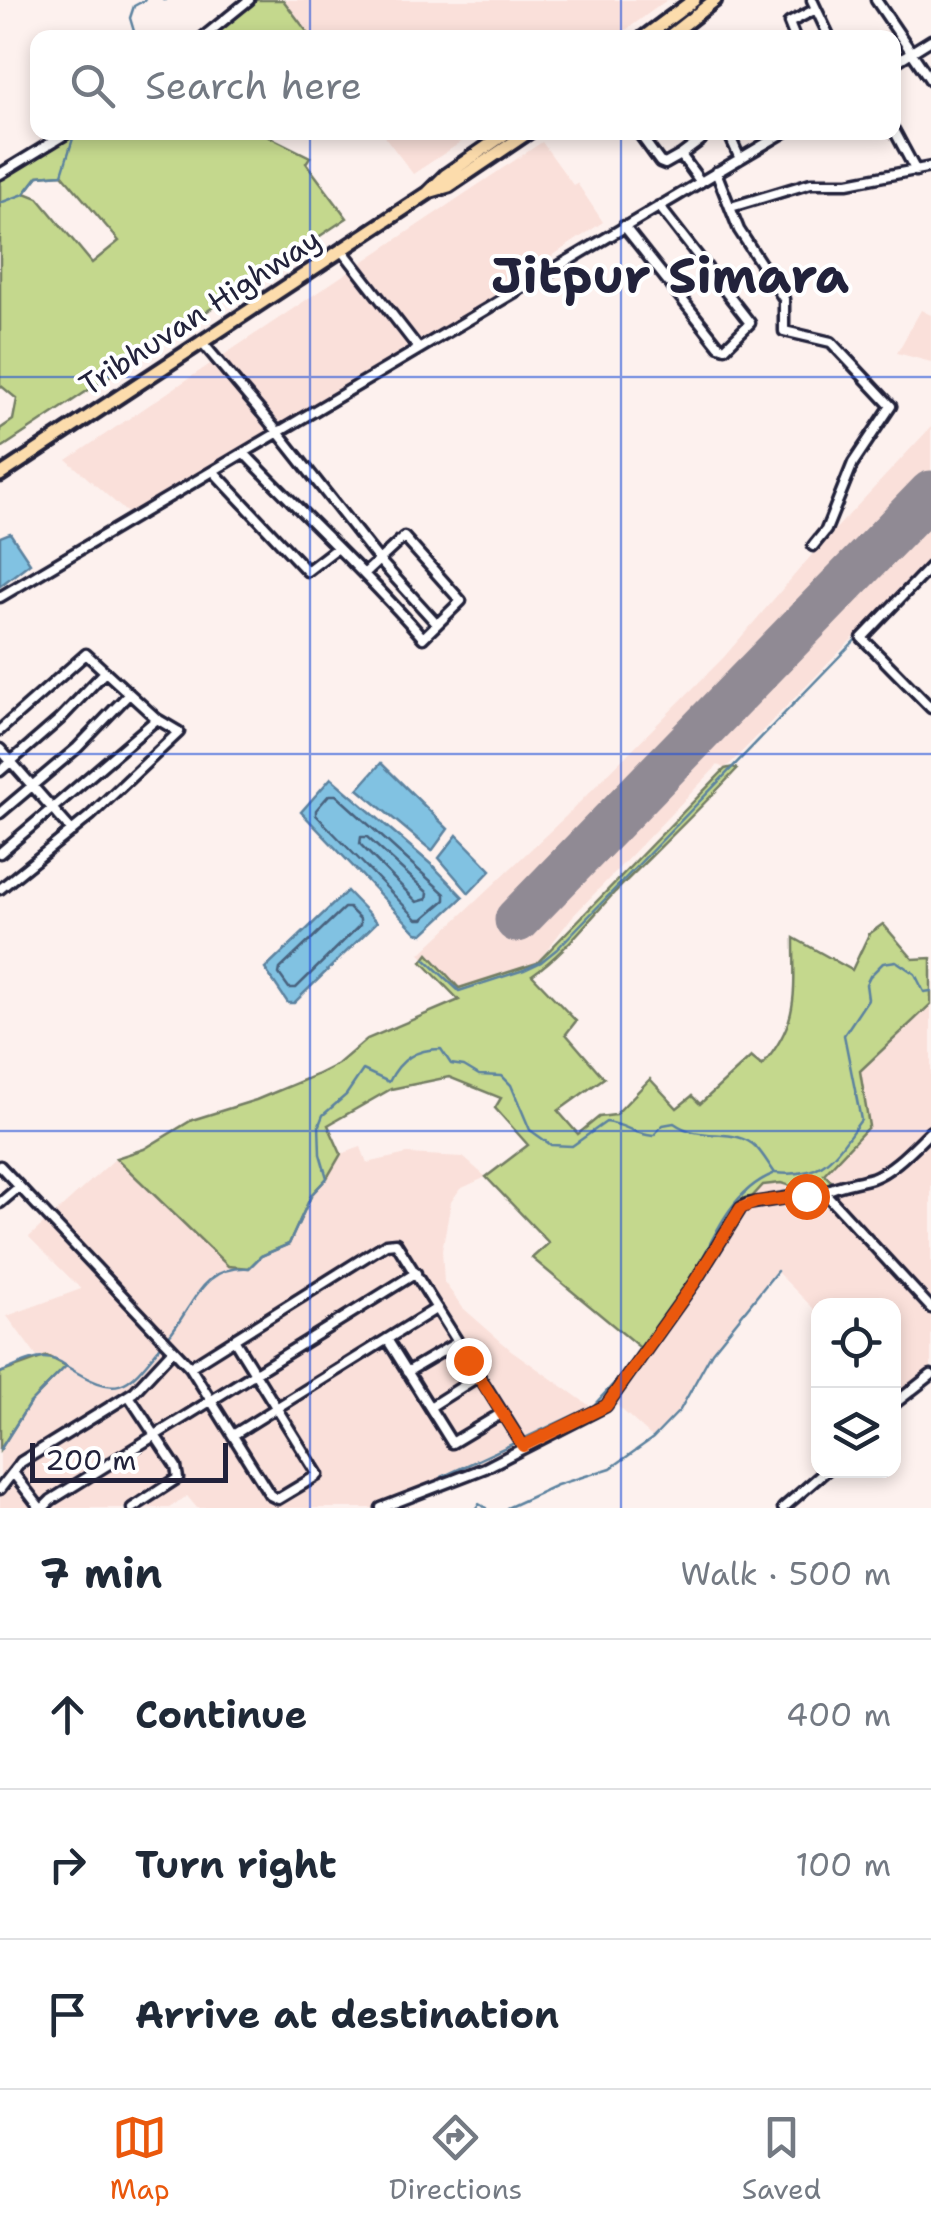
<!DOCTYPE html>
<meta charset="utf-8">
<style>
:root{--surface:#fff;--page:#f2f2f3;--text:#1f2937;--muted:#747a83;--line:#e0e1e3;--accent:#ea580c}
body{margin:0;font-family:"Shantell Sans",sans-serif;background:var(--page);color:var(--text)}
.controls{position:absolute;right:30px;bottom:30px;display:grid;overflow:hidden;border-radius:20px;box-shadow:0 5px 15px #0003}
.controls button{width:90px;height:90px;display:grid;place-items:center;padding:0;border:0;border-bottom:2px solid var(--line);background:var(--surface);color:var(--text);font:50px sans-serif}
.scale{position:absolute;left:30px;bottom:25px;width:198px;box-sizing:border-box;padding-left:10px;border:5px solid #22223b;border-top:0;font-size:28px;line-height:35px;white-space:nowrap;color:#22223b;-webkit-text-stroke:8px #fff;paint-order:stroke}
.stop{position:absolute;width:30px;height:30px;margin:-22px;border:8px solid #ea580c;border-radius:50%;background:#fff}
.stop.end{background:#ea580c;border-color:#fff;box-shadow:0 2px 10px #0008}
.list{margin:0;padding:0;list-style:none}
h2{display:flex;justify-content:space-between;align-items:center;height:130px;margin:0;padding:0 40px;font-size:42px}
h2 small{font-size:32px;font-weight:400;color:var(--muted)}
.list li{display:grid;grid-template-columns:65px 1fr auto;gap:30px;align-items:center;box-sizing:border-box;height:150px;padding:0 40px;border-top:2px solid var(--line)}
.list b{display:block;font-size:38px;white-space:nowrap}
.list em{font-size:32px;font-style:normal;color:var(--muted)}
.icon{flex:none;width:55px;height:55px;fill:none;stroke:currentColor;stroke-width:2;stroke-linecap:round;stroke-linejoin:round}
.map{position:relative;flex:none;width:931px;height:1508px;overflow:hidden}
.search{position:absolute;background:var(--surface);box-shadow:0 5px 15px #0003;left:30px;right:30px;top:30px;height:110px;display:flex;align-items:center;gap:25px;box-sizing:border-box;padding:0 35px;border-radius:20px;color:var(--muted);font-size:38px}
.sheet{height:580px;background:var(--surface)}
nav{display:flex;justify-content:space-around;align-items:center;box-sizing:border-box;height:140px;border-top:2px solid var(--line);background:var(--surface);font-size:28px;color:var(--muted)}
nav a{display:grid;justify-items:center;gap:5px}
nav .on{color:var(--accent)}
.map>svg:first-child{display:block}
.built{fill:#fae0da}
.green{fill:#c4d88d;stroke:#737d64;stroke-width:2.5;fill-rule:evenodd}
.water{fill:#81c2e2;stroke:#5b829f;stroke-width:2.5}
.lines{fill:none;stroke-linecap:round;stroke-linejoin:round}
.shore{stroke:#48627e;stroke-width:2.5}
.stream{stroke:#5b829f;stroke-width:2.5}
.runway{stroke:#908a94;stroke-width:45}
.minor-casing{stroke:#22223b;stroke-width:15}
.highway-casing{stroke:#22223b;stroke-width:19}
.minor{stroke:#fff;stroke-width:8}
.highway{stroke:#fcdcac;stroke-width:11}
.route{stroke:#ea580c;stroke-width:12}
.grid{fill:none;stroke:#1d4ed8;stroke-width:2.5;stroke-opacity:0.55}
.labels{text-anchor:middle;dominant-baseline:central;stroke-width:8;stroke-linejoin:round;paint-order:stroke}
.street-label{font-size:30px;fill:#22223b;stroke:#fff}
.town-label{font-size:50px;font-weight:bold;fill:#22223b;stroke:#fff}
</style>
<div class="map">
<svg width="931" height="1508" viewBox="0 0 931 1508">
<rect width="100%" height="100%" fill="#fdf1ee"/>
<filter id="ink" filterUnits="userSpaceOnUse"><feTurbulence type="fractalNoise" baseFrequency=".01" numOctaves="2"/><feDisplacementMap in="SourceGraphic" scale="20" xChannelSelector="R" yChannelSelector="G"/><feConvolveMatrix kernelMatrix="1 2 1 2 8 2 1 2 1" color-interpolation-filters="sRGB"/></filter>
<g filter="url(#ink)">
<path class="built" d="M283,0H667L615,38L311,37Z
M382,133H475L413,174Z
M542,142L573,185L577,183L603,222L534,268L540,276L133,518L67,460Z
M921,310L931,315V362L897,353Z
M931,427V557L903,587L725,769L718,765L572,917L537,963L459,988L420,954L565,817L724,657L816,550Z
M931,1004V1375L899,1400L894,1394V1306H818V1313L777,1272L712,1352L680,1410L653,1438L610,1399L732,1218L750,1197L763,1185L781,1183L807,1191L837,1187L824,1175L869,1126L860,1071Z
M361,1147L367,1163L407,1154L463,1157L486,1177L460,1189L451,1202L442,1250L444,1282L463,1308L511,1350L597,1411L485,1468L381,1508H197L187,1496L169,1508H0V1450L29,1404L66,1366L47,1356L37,1357L7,1316L81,1289L29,1237L116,1158L228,1266L249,1268L261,1256L289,1244L312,1194L327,1179V1173L341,1154Z"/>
<path class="green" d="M249,0H283L311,37L202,38Z
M69,133H262L310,157L306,163L347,218L0,449V429L13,420L17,399L0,385V174ZM62,174L119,241L92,263L38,198L25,193L38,176Z
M733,767L737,769C698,811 656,851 615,892C588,921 565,952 532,975L576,1021L566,1034L604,1078L558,1111L578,1134L599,1117L615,1115L650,1079L677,1108L692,1096L700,1104L751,1057L762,1066C800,1021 794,994 794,938L852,970L869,934L883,924L913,959L931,958V1004L860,1071L869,1126L824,1174L838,1188L807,1191L781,1183L763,1185L731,1220L694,1283L644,1351L532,1258L549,1243L486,1177L528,1145L495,1108L501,1098L449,1077L391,1089L328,1125L341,1154L327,1178L312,1194L289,1244L261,1256L249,1268L228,1266L116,1158L144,1149L192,1120L256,1100L316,1075L338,1064L367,1039L459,1000L422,962L428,954L459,988L537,963L725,769Z
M47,1356L66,1366L29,1404L0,1450V1373Z"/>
<path class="water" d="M10,533L30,563L0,586V537Z
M381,763L448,829L432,851L358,789Z
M331,778L433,866L463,897L423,934L417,933L301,812Z
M457,835L491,870L469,893L439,858Z
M347,891L377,922L294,1003H288L265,969Z"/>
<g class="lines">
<path class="shore" d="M329,795H336L445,894V900L423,919H417L316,815V810Z
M361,837H367L428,893L427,899L417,902L360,844Z
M344,908H349L360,919V925L296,988H289L279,974L280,969Z"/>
<path class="stream" d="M163,0H165
M136,38L130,18L134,6L145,0
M0,203L24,194L38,176L62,174L75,132
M425,959L459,991L524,970L541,962L557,949L861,634
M697,1270C715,1233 733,1190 773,1174
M168,1337C195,1304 202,1265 249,1268L261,1256L289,1244L312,1194L327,1178L320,1154L319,1125L323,1115L346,1095L363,1070L389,1082C400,1059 416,1049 441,1049L451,1064L464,1066L479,1075L502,1076L511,1085L530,1130L551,1145L572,1146L606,1122C626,1124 631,1134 653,1136L663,1125L674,1123C702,1143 734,1126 756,1147C763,1154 769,1165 775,1173C825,1178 833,1157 861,1120L844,1035L868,999L866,984L870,976L883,963L896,961L915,974L924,992L931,991
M0,1373C22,1364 43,1349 65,1365
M0,1450L29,1404L66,1366C120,1400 126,1389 163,1343
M442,1477L593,1406L617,1380L676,1302
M476,1508L479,1504L486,1508
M507,1508L557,1485L611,1468L653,1438L680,1410L712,1352L777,1271"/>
<path class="runway" d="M517,920L931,493"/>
<g class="minor-casing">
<path id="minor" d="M812,0L830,38
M876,0L931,81
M202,38L249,0
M795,38L789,23L816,9
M894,63L931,40
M894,130L916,171
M638,132L660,162L665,164L681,155L700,181
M728,132L740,159
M681,155L701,140L697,132
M716,172L739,230L784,299V331L831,342L891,406L853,463L826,530L813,546
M0,174L69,132
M731,207L811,183H848L931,167
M624,226L719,346L725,348L750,323L659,206
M342,250L419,349L785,132
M201,341L277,431L379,560L437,624
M244,453C303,515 367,573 423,638L461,601L404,537L364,574
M214,472L307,571L337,548
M931,566L862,638L931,708
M0,597L419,349
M0,730L86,654L157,719L179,732L90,816L0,889
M0,749L72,831
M0,771L60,719L105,672
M0,813L77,748L129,694
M0,853L157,719
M0,1166L190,1367L270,1495L278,1499L318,1475L235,1341
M824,1192C840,1184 855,1183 872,1178C894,1170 914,1147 931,1131
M0,1203L19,1187
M387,1339L452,1443L502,1413
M190,1367L386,1244L396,1243L523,1446
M407,1372L458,1342
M129,1396L176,1467L178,1478L132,1508
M894,1404L931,1375
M430,1407L479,1376
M233,1435L437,1308
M14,1474L40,1508
M0,1489L21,1462L134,1392L173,1350
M43,1508L51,1500L416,1273
M381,1508L485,1468L606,1406L694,1283L741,1208L747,1204L824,1192L931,1308
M783,1508L827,1470"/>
</g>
<g class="highway-casing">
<path id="highway" d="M643,38L694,0
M667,38L715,0
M432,191L449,186L529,132
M0,475L428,193L446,175L508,132"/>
</g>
<use href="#minor" class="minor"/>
<use href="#highway" class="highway"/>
</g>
</g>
<g class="lines" filter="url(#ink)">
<path class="route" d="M468,1360L523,1446L606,1406L694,1283L741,1208L757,1202L806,1196"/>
</g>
<path class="grid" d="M310,0V38M621,0V38M310,132V1508M621,132V1508M0,377H931M0,754H931M0,1131H931"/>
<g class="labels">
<g class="street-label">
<text transform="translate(200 312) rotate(-33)">Tribhuvan Highway</text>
</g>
<g class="town-label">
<text x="670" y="275">Jitpur Simara</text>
</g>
</g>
</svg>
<div class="controls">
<button><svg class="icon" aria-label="locate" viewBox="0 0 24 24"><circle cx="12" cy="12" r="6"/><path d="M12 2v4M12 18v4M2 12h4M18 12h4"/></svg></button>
<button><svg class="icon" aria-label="layers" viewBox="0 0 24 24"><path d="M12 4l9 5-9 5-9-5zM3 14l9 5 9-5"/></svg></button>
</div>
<div class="scale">200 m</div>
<div class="stop" style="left:806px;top:1196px"></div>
<div class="stop end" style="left:468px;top:1360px"></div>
<div class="search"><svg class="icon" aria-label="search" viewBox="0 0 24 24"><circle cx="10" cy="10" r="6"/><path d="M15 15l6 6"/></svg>Search here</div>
</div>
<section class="sheet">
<h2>7 min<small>Walk · 500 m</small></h2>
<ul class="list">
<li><svg class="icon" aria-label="ahead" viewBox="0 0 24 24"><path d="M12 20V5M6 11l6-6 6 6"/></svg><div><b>Continue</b></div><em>400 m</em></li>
<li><svg class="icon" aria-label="right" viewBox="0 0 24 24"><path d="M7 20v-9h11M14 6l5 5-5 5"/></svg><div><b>Turn right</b></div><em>100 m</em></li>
<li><svg class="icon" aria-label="arrive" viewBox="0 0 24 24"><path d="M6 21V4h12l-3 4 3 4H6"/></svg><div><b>Arrive at destination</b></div></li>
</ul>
</section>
<nav>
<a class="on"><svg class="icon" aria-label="map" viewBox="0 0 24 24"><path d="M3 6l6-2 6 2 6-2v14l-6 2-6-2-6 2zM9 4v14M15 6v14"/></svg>Map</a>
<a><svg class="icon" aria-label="directions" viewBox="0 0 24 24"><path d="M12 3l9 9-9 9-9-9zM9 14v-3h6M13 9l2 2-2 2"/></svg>Directions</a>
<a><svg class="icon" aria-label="saved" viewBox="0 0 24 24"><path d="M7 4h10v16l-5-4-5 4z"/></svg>Saved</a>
</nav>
